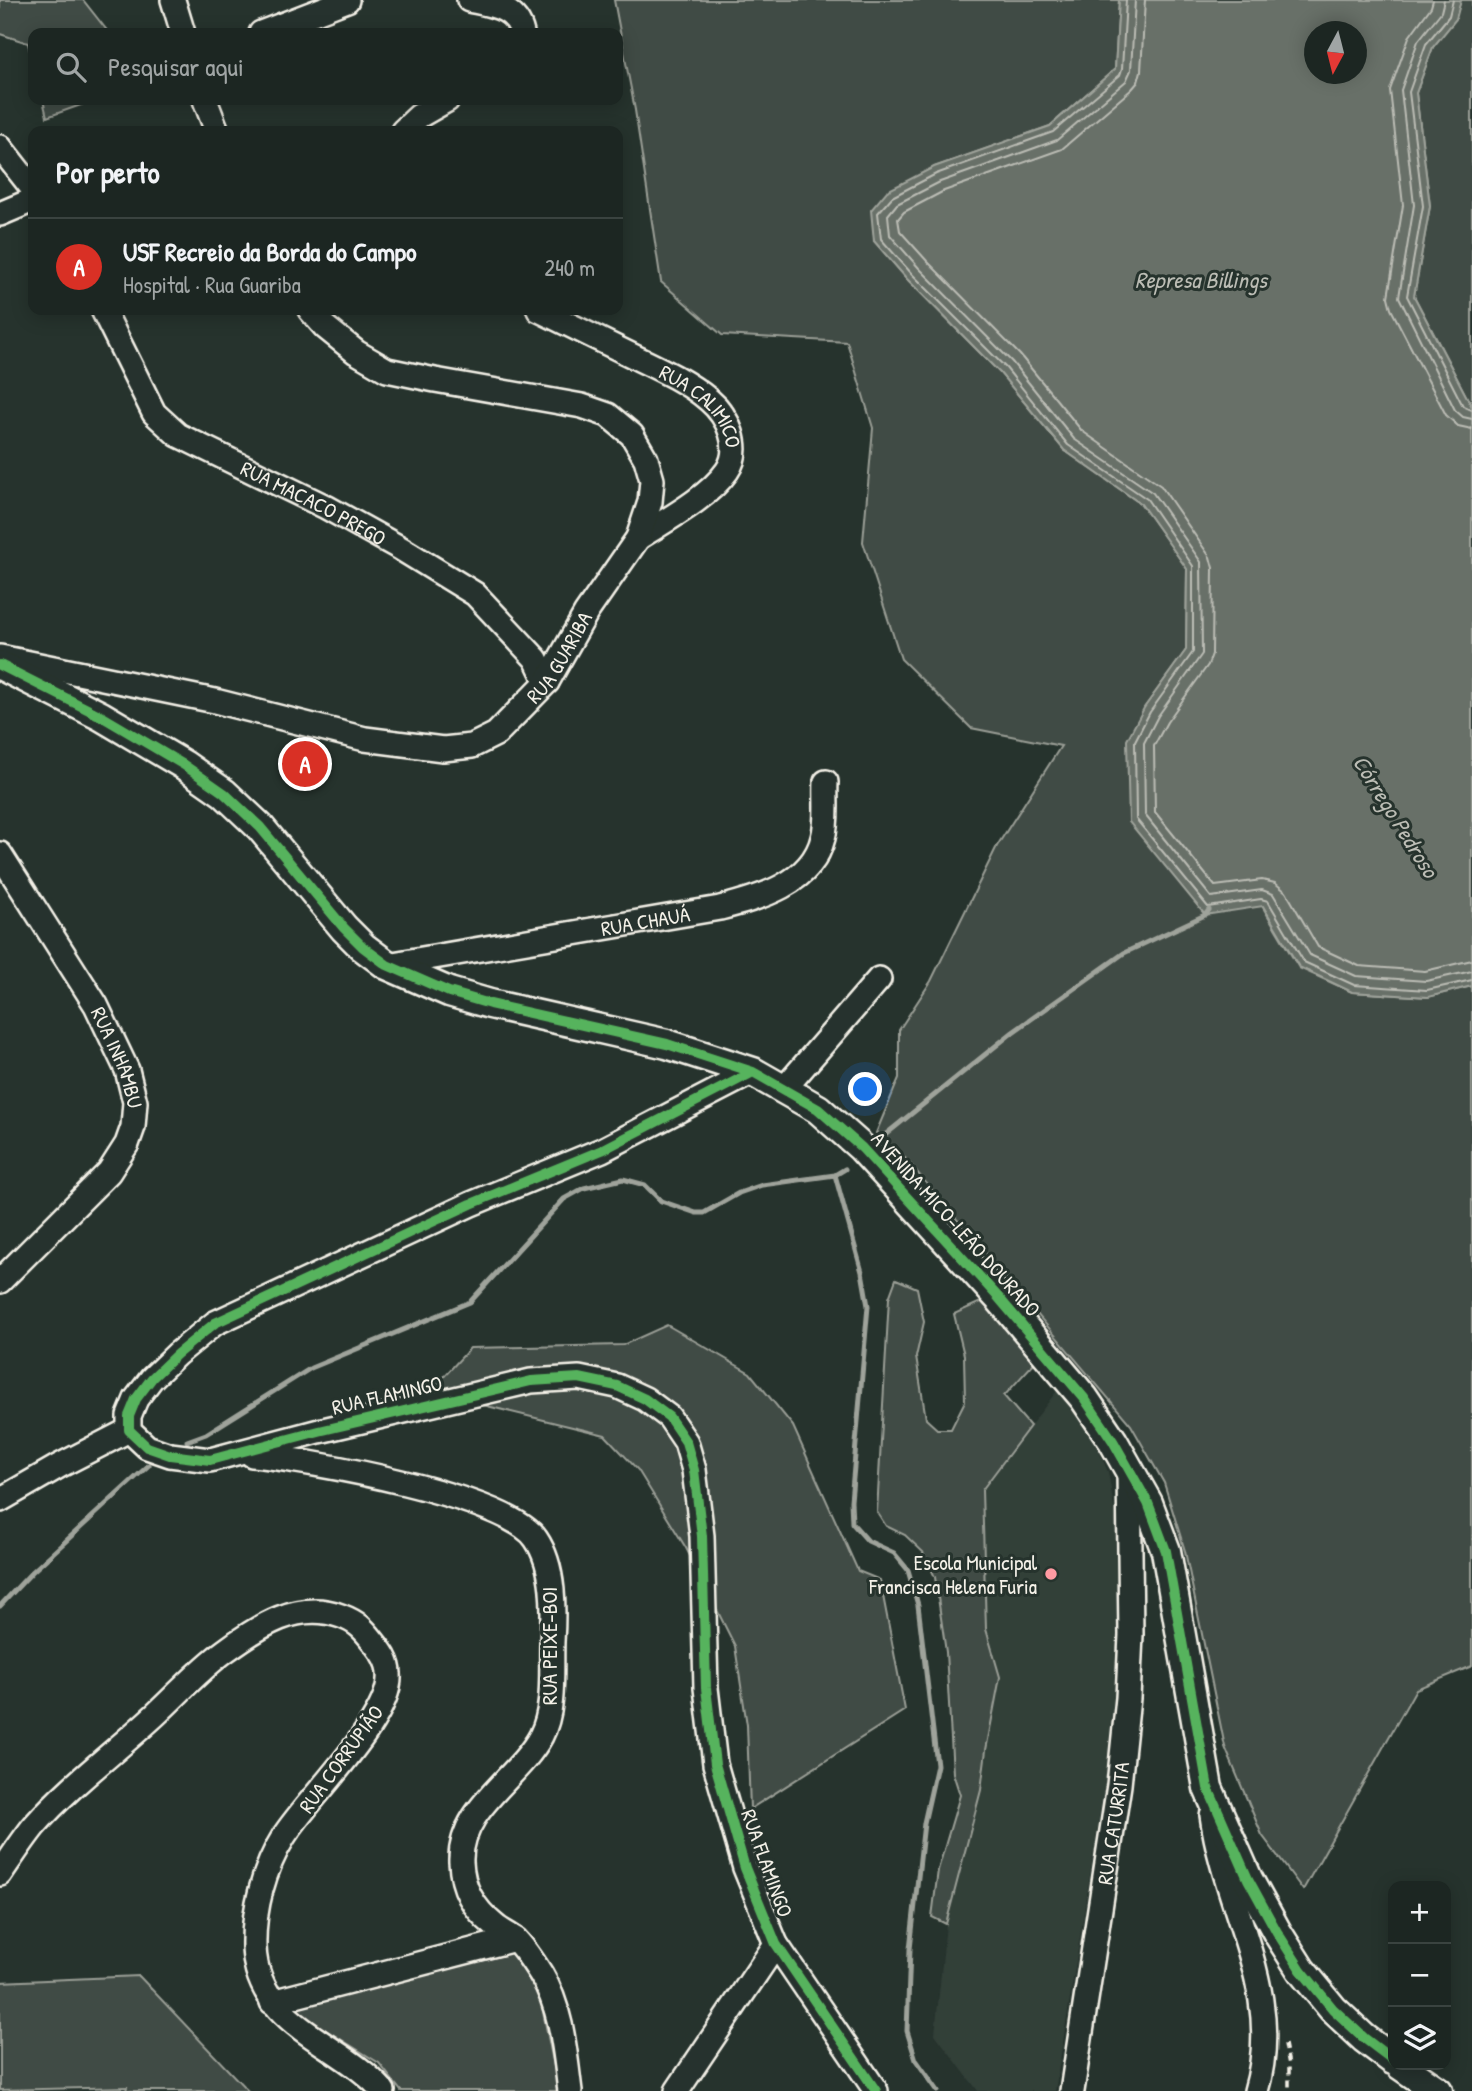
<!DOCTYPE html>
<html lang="pt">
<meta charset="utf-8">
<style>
:root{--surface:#1c2622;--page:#252e2a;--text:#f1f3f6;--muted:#a0a5a5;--line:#3a4340;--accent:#d93025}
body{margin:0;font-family:"Patrick Hand",sans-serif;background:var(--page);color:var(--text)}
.controls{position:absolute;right:21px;bottom:21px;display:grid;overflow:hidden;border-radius:14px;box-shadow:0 4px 18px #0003}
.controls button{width:63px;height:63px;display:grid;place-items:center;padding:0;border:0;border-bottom:2px solid var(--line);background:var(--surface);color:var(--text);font:35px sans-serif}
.compass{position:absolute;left:1304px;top:21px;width:63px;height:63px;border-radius:50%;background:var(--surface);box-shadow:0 4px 18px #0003;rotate:187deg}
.you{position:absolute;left:866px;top:1090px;width:24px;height:24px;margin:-18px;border:5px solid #fff;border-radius:50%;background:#1a73e8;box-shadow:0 0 0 10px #1a73e833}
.badge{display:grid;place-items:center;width:46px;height:46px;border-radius:50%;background:var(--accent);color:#fff;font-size:23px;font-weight:700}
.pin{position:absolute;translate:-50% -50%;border:4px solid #fff;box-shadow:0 2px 7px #0006}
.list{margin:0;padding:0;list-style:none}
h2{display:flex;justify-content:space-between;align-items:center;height:91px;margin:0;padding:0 28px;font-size:30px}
h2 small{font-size:23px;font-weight:400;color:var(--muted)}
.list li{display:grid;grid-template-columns:46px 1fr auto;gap:21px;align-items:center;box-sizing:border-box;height:98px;padding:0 28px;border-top:2px solid var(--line)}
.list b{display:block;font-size:26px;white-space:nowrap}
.list p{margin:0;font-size:23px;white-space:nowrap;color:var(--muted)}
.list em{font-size:23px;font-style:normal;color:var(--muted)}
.icon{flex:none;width:38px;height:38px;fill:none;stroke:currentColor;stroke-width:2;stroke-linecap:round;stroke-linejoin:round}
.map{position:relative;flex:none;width:1472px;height:2091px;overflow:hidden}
.search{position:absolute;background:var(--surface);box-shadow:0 4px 18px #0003;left:28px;top:28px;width:595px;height:77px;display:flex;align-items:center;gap:18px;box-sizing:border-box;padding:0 24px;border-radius:14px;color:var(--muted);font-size:26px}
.panel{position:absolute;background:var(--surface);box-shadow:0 4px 18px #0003;left:28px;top:126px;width:595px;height:189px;border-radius:14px}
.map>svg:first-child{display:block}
.built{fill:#333f39}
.green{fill:#414b45;stroke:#9a9e96;stroke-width:2}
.water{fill:#676f68;stroke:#9fa39b;stroke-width:2;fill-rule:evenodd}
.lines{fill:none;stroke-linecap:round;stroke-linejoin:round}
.shore{stroke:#bcbdb5;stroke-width:2}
.stream{stroke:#9fa39b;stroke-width:5}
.minor-casing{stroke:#f4f1e8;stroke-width:28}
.tertiary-casing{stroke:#f4f1e8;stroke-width:33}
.path{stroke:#f4f1e8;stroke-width:3.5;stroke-dasharray:7 5;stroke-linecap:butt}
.minor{stroke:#26332d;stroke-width:23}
.tertiary{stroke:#26332d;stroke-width:28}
.cycleway-casing{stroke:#26332d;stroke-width:15}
.cycleway{stroke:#56b35d;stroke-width:10}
.poi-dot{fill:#ff9aa2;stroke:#26332d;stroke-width:2.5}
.labels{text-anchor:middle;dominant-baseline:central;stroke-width:6;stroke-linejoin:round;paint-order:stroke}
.street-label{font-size:21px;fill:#f4f1e8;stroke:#26332d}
.poi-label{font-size:21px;fill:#f4f1e8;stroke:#26332d;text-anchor:end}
.water-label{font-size:23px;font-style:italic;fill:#bcbdb5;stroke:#26332d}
</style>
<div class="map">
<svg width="1472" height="2091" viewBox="0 0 1472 2091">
<rect width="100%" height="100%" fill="#26332d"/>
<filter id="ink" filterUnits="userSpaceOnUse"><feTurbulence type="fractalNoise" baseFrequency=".0143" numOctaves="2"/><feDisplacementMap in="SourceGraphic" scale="14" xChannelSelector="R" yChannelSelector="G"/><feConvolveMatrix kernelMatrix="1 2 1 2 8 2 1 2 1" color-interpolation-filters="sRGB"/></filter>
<g filter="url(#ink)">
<path class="built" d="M1059,1388L1081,1418L1096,1444L1108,1472L1116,1519L1119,1638L1110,1753L1055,2091H978L935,2034L946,1924L981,1790L986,1750L1000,1678L986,1629L982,1490Z"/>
<path class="green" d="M0,0H83L109,33H33V64L28,43L0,34Z
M614,0H1119L1115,69L1050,126L934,167L874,241L907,279L1000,373L1064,450L1141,504L1187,569L1186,650L1144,708L1299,968L1352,992L1428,997L1472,986V1666L1416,1689L1303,1890L1262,1835L1225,1747L1185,1551L1164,1483L1131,1425L905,1158L876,1133L899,1078V1030L931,981L997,846L1061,746L971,728L901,659L863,542L873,428L847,342L722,335L661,282L635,110Z
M1461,0H1472V407L1414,296L1430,206L1416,93L1433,47L1455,19Z
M43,100H95L47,117Z
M896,1279L917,1288L924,1322L916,1357L926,1419L937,1429H951L965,1401L964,1355L954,1314L983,1301L1035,1362L1004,1396L1030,1426L982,1490L986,1629L1000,1677L986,1750L981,1790L946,1924L932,1917L938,1870L960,1795L953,1773L946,1652L935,1577L923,1552L905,1535L886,1526L877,1512L889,1298Z
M667,1325L750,1373L793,1426L858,1571L880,1580L905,1710L750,1809L747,1725L735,1646L686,1548L638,1470L605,1435L430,1392L470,1348L623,1345Z
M510,1950L540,1997L559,2091H401L379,2063L287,2006Z
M139,1976L248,2091H126L127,2087L0,2090V1982Z"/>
<path class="water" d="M1119,0H1461L1456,19L1433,47L1416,93L1430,206L1414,296L1472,407V986L1428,997L1352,992L1299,967L1263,906L1205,915L1129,822L1127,740L1144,708L1186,650L1187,569L1141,504L1064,450L1000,373L907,279L874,241L871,210L887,191L934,167L1050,126L1115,69ZM1314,32H1356V74H1314Z"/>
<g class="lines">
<path class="shore" d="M1126,0L1122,69L1120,75L1053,132L936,174L892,197L878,213L881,239L912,274L1006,368L1068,445L1147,499L1193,566V652L1150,712L1135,741L1136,819L1208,907L1261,899L1268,901L1304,962L1354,985L1427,990L1472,980
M1135,0L1131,70L1126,81L1057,140L940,182L897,204L888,215L890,235L919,268L1012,362L1074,439L1153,493L1201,562L1202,654L1158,716L1144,743L1145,815L1211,897L1262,890L1273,894L1310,955L1356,976L1426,981L1472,971
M1145,0L1141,71L1138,82L1132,89L1062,149L944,191L904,212L898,219L900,231L927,261L1020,355L1082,431L1161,486L1210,557L1213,568L1212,654L1208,665L1167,722L1154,746L1155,812L1215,886L1262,880L1275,883L1286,892L1318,947L1359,966L1425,971L1472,960
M1433,0L1431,7L1409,37L1390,90L1403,205L1388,297L1391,309L1446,415L1458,426L1472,429
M1444,0L1441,12L1418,41L1401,90L1414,205L1399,297L1455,410L1463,417L1472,419
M1453,0L1449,16L1426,44L1409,92L1423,206L1407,296L1463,406L1472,410"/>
<path class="stream" d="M880,1139L1013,1032L1124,953L1205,915L1209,910
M835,1175L862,1272L868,1306L851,1501L852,1523L868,1541L894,1553L908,1570L918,1605L937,1765L924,1823L910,1949L907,2031L916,2060L938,2091
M187,1441L206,1434L311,1368L470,1302L564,1199L584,1188L623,1179L645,1185L661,1201L696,1213H704L739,1193L762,1185L835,1175L845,1169
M0,1606L32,1572L149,1465"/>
<g class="minor-casing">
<g id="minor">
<path d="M173,0L183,33"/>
<path d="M469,0C492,5 516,7 522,33"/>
<path d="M261,33L347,0"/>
<path d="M205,100L217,131"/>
<path d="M403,131L419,116L447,100"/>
<path d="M0,147L33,189"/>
<path d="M0,214L33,200"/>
<path id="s1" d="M103,310L154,413L178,435L326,507L400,548L475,594L536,659L547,682"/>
<path id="s2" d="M539,310C571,326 603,341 635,357C660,369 688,382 709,400C728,416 743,448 727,471C708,498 666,520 638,538"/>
<path id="s3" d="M0,657L215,701L365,739L443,749L472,746L496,734L547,682L586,613L638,538L650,502L652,480L646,459L632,435L608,415L582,406L435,380L387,370L356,352L325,327L310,310"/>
<path id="s4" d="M0,854L96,1005L127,1070L135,1102L133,1127L127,1144L109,1172L0,1281"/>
<path id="s5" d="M387,965L720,908C759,898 812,884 823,838C828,821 825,800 826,782"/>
<path d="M753,1072L602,1150L471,1204L215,1323L177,1354L152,1378L136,1399L129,1416V1430L147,1447L170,1455L210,1460L319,1431L531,1381L579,1378L617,1386L645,1399L669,1417L686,1442L694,1470L702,1536L706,1688L715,1764L745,1868L776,1944L876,2091"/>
<path d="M784,1089L879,979"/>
<path d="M252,1455C307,1460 508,1496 536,1539C555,1567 554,1610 552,1642C551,1672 555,1709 541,1736C518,1779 459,1808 461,1862C462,1888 474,1909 494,1925C500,1931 509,1934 516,1940C525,1949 534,1963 541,1974C562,2009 565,2052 570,2091"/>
<path d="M0,1500L59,1466L129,1430"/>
<path d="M1212,1815C1225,1910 1285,1992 1256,2091"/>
<path d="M0,1874C11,1858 22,1841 34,1826C70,1785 115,1752 155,1715C178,1694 200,1669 225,1651C259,1626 298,1600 341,1616C357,1622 363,1628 373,1641C381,1651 389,1661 389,1674C393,1718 308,1798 284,1836C264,1868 253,1909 254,1947C257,2027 340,2041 383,2091"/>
<path d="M272,2002L515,1939"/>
<path d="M677,2091L776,1944"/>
<path id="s6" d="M1072,2091L1119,1785L1128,1698L1131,1635L1129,1470"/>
</g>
</g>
<g class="tertiary-casing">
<path id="tertiary" d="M0,665L101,716L184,765L224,793L260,827L344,928L363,947L387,965L449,992L490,1004L667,1044L753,1072L818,1109L862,1148L999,1298L1084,1398L1113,1441L1148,1503L1166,1551L1208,1788L1248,1879L1277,1932L1301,1970L1333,2009L1364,2038L1393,2060
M1400,2065L1438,2091"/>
</g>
<path class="path" d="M1285,2044L1289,2065V2091"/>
<use href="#minor" class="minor"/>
<use href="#tertiary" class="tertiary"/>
<g class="cycleway-casing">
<path id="cycleway" d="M0,665L101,716L184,765L224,793L260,827L344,928L363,947L387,965L449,992L490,1004L667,1044L753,1072L818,1109L862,1148L999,1298L1084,1398L1113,1441L1148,1503L1166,1551L1208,1788L1248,1879L1277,1932L1301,1970L1333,2009L1364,2038L1393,2060
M753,1072L602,1150L471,1204L215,1323L177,1354L152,1378L136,1399L129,1416V1430L147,1447L170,1455L210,1460L319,1431L531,1381L579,1378L617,1386L645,1399L669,1417L686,1442L694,1470L702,1536L706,1688L715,1764L745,1868L776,1944L876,2091"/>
</g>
<use href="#cycleway" class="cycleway"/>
</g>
</g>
<circle class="poi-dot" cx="1051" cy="1574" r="7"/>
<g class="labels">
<g class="street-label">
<text stroke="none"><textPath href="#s2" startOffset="192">RUA CALIMICO</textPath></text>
<text stroke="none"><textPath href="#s1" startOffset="299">RUA MACACO PREGO</textPath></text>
<text stroke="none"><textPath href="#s3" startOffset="609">RUA GUARIBA</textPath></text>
<text stroke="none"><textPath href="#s5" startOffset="262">RUA CHAUÁ</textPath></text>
<text stroke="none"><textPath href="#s4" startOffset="236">RUA INHAMBU</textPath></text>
<text transform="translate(956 1224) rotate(48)">AVENIDA MICO-LEÃO DOURADO</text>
<text transform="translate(387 1395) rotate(-13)">RUA FLAMINGO</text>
<text transform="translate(549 1646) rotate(-90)">RUA PEIXE-BOI</text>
<text transform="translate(341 1759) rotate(-54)">RUA CORRUPIÃO</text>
<text stroke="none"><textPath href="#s6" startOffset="271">RUA CATURRITA</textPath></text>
<text transform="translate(767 1863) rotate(70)">RUA FLAMINGO</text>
</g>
<g class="poi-label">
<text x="1037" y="1562">Escola Municipal<tspan x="1037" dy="24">Francisca Helena Furia</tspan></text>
</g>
<g class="water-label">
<text x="1201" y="279">Represa Billings</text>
<text transform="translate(1396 816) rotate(58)">Córrego Pedroso</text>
</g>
</g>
</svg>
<div class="controls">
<button>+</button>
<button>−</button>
<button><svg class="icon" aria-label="layers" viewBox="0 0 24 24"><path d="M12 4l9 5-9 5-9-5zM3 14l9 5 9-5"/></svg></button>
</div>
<svg class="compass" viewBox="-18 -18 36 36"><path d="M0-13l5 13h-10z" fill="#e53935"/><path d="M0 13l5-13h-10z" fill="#a0a5a5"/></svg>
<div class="you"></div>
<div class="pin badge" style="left:305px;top:764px">A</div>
<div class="search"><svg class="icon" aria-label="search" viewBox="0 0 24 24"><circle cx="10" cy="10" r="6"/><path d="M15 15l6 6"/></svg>Pesquisar aqui</div>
<section class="panel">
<h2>Por perto<small></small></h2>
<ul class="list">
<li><span class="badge">A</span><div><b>USF Recreio da Borda do Campo</b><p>Hospital · Rua Guariba</p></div><em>240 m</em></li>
</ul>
</section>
</div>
